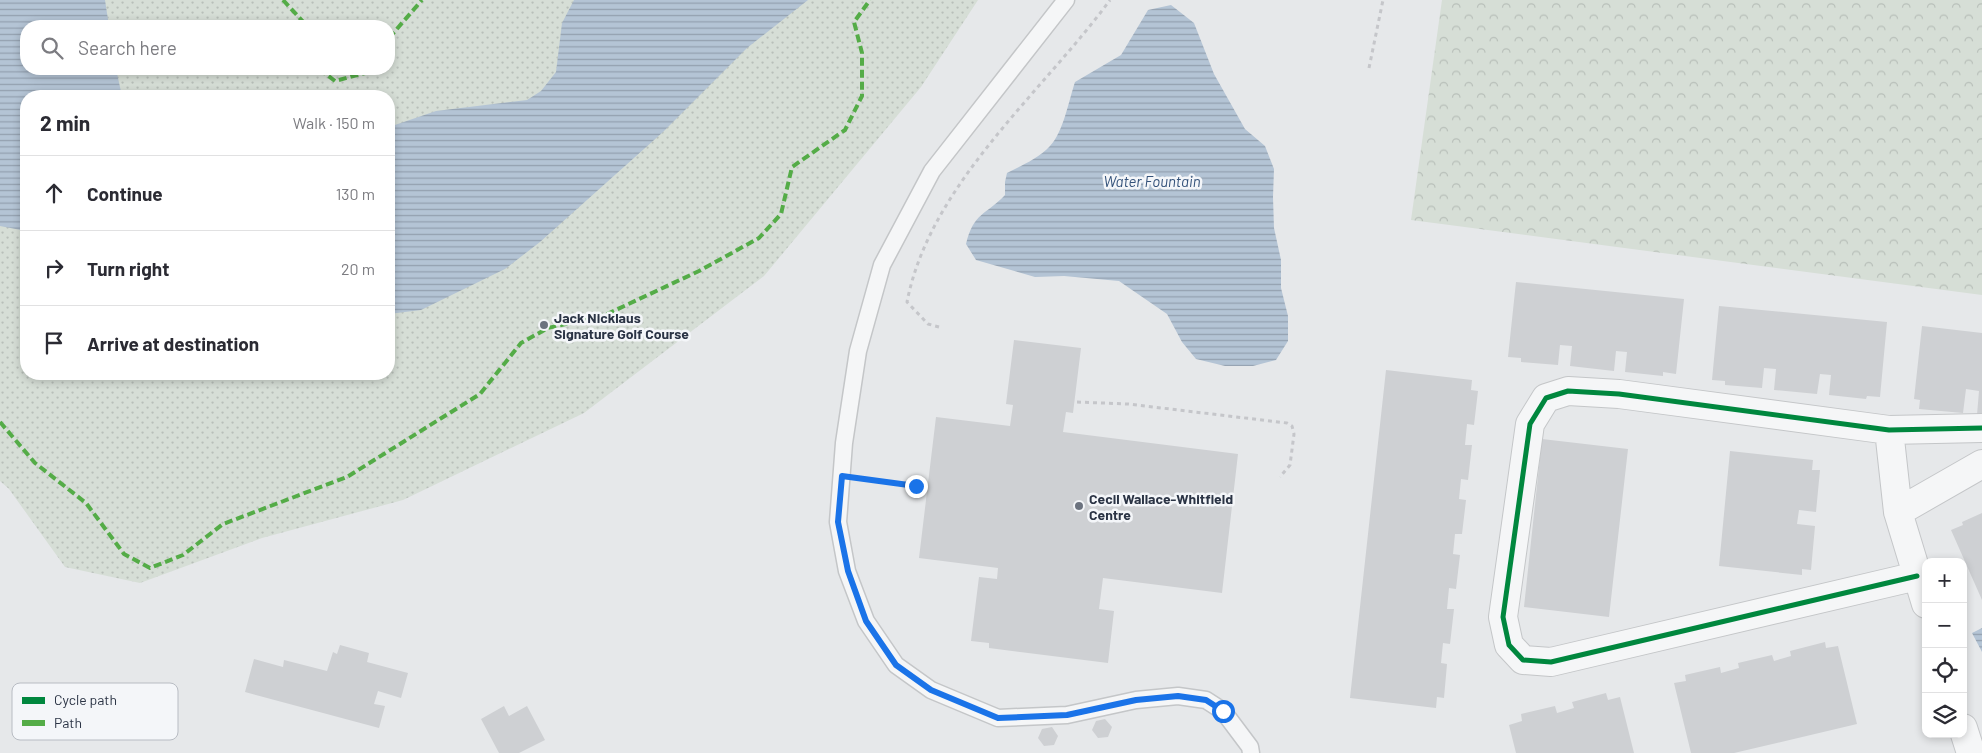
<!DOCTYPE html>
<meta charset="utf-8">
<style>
:root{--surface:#fff;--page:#f2f2f3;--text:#2b2b33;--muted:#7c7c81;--line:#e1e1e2}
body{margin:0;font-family:Barlow,sans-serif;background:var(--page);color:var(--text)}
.controls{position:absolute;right:15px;bottom:15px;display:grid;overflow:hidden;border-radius:10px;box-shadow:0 2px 8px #0003}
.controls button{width:45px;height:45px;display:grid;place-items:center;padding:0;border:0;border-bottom:1px solid var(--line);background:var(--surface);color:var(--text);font:25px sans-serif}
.stop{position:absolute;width:15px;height:15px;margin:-11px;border:4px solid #1a73e8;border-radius:50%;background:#fff}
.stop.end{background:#1a73e8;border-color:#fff;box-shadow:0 1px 5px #0008}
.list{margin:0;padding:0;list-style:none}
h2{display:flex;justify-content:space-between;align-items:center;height:65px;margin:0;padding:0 20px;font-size:21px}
h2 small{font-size:16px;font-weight:400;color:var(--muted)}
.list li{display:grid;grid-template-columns:32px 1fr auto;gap:15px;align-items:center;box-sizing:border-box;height:75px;padding:0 20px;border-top:1px solid var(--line)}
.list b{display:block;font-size:19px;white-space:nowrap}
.list em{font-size:16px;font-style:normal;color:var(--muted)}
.icon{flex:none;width:28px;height:28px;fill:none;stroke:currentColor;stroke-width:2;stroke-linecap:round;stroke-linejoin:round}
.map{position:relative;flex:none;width:1982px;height:753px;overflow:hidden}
.search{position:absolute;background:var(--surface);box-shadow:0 2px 8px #0003;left:20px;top:20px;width:375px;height:55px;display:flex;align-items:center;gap:12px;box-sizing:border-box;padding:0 18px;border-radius:20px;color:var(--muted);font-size:19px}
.panel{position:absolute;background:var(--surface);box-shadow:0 2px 8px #0003;left:20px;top:90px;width:375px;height:290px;border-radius:20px}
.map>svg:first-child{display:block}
.grass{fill:url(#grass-dots);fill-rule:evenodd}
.forest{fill:url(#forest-crowns)}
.water{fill:url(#water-rules)}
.building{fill:#ced0d3}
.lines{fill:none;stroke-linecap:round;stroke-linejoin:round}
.service-casing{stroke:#c4c6c8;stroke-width:19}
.minor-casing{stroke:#c4c6c8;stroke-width:30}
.path{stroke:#c5c6ca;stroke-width:3;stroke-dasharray:4 4;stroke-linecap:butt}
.service{stroke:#f5f6f7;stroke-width:16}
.minor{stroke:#f5f6f7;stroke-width:28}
.quiet{stroke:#54ac47;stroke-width:4;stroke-dasharray:8 4;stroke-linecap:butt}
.cycleway-casing{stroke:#f4f6f9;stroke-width:8}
.cycleway{stroke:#00873e;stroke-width:5}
.route{stroke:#1a73e8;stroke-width:6}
.poi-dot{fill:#6c737f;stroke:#f4f6f9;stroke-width:2}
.labels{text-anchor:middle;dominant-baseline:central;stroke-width:5;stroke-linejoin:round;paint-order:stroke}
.poi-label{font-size:14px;font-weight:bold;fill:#2b3445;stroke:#f4f6f9;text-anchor:start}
.water-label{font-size:15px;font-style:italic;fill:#34527a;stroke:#f4f6f9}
.key{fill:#f4f6f9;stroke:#b8bcc3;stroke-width:1}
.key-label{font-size:14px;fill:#2b3445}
</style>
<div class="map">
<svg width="1982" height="753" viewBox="0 0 1982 753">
<defs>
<pattern id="grass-dots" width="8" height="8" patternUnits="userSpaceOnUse" patternTransform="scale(1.25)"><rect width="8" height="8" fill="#d6ded6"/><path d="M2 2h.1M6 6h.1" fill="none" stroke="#b8bfb9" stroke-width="1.8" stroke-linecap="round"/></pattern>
<pattern id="forest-crowns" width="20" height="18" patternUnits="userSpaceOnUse" patternTransform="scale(1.25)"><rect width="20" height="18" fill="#d6ded6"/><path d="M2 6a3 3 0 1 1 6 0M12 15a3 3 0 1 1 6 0" fill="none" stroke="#b8bfb9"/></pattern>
<pattern id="water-rules" width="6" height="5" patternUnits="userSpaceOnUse" patternTransform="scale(1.25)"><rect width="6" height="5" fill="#b4c4d5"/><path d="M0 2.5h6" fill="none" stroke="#93a0af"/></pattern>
</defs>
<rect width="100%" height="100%" fill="#e6e8ea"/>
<path class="grass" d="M0,0H978L921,87L764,276L584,413L403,500L262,538L140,583L65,567L9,489L0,481ZM26,26H389V69H26ZM26,96H389V374H26Z"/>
<path class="forest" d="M1442,0H1982V295L1411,220Z"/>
<path class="water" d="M0,0H105L109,26H26V69H116L122,96H26V231L0,226Z
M574,0H808L747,48L663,132L540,242L505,269L421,310L389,314V127L436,111L527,100L541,91L556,72L562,23Z
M1171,5L1194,23L1214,74L1245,129L1265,146L1274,169L1273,197L1274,228L1281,260V288L1288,316V341L1276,360L1253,366H1225L1196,359L1182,342L1167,314L1119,281L1064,276L1035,277L976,260L966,244C974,212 985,216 1005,195V182L1007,173C1022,165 1038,159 1050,146C1063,133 1069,100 1075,82L1121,55L1148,10Z
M1982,628V652L1972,633Z"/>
<path class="building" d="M1516,282L1684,299L1676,374L1663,372V376L1625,372L1627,352L1616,351L1614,371L1570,366L1572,346L1560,345L1558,365L1521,362V358L1508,357Z
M1719,306L1887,322L1880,397L1867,396L1866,399L1829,395L1831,375L1820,374L1817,394L1774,390L1776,369L1764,368L1762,388L1725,385V381L1712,380Z
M1922,326L1982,333V416L1977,415L1979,391L1966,389L1963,413L1919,409L1920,400L1914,399Z
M1014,340L1081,348L1073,413L1066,412L1063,432L1238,454L1222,593L1103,578L1099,609L1114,611L1108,663L989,648V643L971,641L979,577L997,579L998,568L919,558L936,417L1010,426L1013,405L1006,404Z
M1386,370L1472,380L1471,390L1478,391L1474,425L1467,424L1465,445H1472L1468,480L1461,479L1459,499L1466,500L1462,534H1455L1453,554L1460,555L1456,589L1449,588L1447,609H1454L1450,644L1443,643L1441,663L1447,664L1444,698L1437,697L1436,708L1350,698Z
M1542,439L1628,449L1609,617L1524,607Z
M1730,451L1813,460L1812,470H1820L1816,512L1799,510L1797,524L1815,526L1811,570L1802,569V575L1719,566Z
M1982,513V600L1951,530L1963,525L1962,522Z
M1825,642L1826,648L1838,646L1857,724L1734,753H1691L1674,683L1686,681L1685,675L1720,667L1721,673L1739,668L1738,663L1772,655L1774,661L1791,656L1790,651Z
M340,645L369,653L367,662L408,673L401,698L378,691L374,704L385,706L379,728L245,692L254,659L283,667L284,660L327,671L333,652L337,654Z
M1606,693L1608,700L1620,697L1634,753H1516L1509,725L1522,721L1521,714L1555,706L1557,713L1574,708L1572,702Z
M504,706L509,716L527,706L545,740L519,753H499L481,719Z
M1105,719L1112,727L1108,737L1098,738L1092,730L1096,721Z
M1052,727L1058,736L1054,745L1044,746L1038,738L1042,729Z"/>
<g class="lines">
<g class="service-casing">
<path id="service" d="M1066,0L932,171L882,265L858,351L844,443L838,522L847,571L866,621L896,665L931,690L998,718L1067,715L1136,700L1178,696L1206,700L1223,711L1250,747L1251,753"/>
</g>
<g class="minor-casing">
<path id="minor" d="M1889,430L1898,512L1926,604
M1898,512L1982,464
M1917,576L1551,662L1523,660L1509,645L1503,617L1530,424L1546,398L1568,391L1619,394L1889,430L1982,428
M1963,728L1971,753"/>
</g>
<path class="path" d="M1369,68L1383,0
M939,327L928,324L907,302C930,184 1041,94 1110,0
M1077,402L1128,404L1287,423L1292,426L1294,434L1290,465L1280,477
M865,480L916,486"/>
<use href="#service" class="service"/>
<use href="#minor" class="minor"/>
<path class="quiet" d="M283,0L307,26
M389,38L422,0
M319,69L335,81L369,72L371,69
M0,422L35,463L86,503L124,554L150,568L183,555L223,524L347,477L480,394L521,343L548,328L605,315L699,271L759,238L781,214L792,167L845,130L862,96V53L854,22L870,0"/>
<g class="cycleway-casing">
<path id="cycleway" d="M1917,576L1551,662L1523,660L1509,645L1503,617L1530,424L1546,398L1568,391L1619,394L1889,430L1982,428"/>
</g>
<use href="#cycleway" class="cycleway"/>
</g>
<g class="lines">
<path class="route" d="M916,486L842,476L838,522L848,571L866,621L896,665L931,690L998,718L1067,715L1136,700L1178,696L1206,700L1223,711"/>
</g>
<g class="poi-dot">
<circle cx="544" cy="325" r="5"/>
<circle cx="1079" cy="506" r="5"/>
</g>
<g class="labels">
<g class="poi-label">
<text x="554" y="317">Jack Nicklaus<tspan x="554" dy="16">Signature Golf Course</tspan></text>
<text x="1089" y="498">Cecil Wallace-Whitfield<tspan x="1089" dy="16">Centre</tspan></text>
</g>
<g class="water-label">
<text x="1152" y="181">Water Fountain</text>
</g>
</g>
<rect x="12" y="683" width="166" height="57" rx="8" class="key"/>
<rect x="22" y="697" width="23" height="7" fill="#00873e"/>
<rect x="22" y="720" width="23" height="6" fill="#54ac47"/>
<g class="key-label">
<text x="54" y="705">Cycle path</text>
<text x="54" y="728">Path</text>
</g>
</svg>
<div class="controls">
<button>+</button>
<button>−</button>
<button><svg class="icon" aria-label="locate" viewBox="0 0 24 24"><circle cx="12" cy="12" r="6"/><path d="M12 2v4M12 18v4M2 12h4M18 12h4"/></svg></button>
<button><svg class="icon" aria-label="layers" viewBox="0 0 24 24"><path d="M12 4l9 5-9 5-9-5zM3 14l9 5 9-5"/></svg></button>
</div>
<div class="stop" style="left:1223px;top:711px"></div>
<div class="stop end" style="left:916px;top:486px"></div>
<div class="search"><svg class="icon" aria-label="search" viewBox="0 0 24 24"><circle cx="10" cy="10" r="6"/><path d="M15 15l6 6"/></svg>Search here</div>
<section class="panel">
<h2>2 min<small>Walk · 150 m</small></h2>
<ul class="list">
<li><svg class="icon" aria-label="ahead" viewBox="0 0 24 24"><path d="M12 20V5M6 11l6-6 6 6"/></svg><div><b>Continue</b></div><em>130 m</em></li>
<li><svg class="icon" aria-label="right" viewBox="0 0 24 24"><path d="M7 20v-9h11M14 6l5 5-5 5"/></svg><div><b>Turn right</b></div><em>20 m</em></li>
<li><svg class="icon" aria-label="arrive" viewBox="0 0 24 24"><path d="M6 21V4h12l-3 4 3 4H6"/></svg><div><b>Arrive at destination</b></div></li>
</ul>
</section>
</div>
